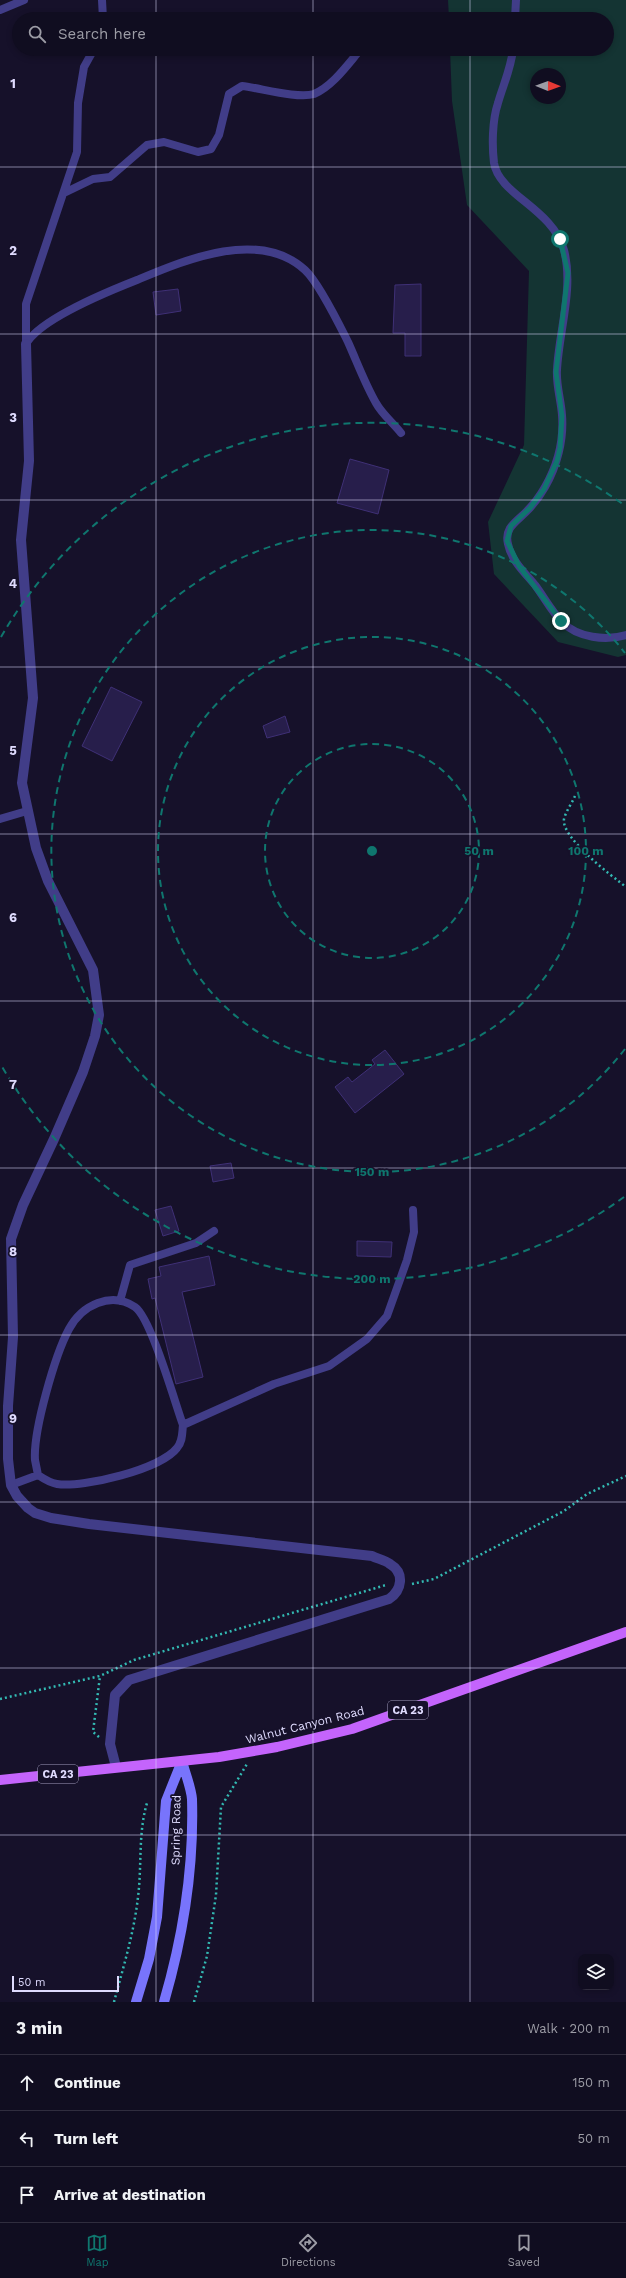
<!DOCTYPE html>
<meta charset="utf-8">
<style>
:root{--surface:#100d20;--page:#1e1b2d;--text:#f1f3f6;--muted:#9c9ca5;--line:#302d3e;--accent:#0f766e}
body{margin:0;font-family:"Work Sans",sans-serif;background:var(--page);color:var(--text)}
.controls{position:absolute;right:12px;bottom:12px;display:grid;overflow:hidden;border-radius:8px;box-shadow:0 2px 6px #0003}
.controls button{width:36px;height:36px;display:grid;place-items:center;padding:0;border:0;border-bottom:1px solid var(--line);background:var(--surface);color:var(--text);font:20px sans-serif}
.compass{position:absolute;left:530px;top:68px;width:36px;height:36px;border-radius:50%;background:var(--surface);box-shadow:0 2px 6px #0003;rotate:91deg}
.scale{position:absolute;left:12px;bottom:10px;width:107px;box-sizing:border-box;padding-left:4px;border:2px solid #dfdbfe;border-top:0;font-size:11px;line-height:14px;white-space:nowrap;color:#dfdbfe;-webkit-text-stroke:3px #16112a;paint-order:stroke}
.stop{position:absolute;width:12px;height:12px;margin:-9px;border:3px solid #0f766e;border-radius:50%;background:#fff}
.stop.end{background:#0f766e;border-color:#fff;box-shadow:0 1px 4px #0008}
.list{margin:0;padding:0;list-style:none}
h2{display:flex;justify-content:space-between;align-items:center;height:52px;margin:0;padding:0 16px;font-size:17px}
h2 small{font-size:13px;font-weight:400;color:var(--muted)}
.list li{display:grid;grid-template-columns:26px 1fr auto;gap:12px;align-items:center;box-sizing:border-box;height:56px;padding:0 16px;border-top:1px solid var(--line)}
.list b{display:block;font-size:15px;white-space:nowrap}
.list em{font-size:13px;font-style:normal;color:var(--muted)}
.icon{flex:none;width:22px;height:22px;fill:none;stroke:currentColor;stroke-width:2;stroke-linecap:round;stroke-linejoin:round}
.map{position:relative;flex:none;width:626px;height:2002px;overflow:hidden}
.search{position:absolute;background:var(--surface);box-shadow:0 2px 6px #0003;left:12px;right:12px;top:12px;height:44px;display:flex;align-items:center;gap:10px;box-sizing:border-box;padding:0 14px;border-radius:22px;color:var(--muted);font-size:15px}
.sheet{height:220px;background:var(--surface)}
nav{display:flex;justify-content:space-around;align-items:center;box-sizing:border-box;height:56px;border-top:1px solid var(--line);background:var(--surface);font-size:11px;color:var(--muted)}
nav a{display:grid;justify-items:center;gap:2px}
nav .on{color:var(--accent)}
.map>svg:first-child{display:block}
.green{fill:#143433;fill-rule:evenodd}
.building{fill:#271e4b;stroke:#3f3076}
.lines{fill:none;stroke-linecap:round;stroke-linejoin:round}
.path{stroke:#33bab3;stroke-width:2.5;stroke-dasharray:2 3;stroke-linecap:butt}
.service{stroke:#413d88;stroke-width:8}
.minor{stroke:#413d88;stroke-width:10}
.secondary{stroke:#7874fc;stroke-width:10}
.primary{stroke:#c464fc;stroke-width:10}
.route{stroke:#0f766e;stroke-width:5}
.grid{fill:none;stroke:#dfdbfe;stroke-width:1;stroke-opacity:0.55}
.ring{fill:none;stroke:#0f766e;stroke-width:2;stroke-dasharray:7 5}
.labels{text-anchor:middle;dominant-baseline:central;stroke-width:3.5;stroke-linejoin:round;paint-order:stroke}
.shield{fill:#16112a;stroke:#a39ebe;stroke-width:1}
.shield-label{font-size:11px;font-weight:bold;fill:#dfdbfe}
.street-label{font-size:12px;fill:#dfdbfe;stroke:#16112a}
.grid-label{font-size:13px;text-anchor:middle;font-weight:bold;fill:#dfdbfe;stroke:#16112a;stroke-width:3.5;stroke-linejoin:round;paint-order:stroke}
.centre{fill:#0f766e;stroke:#16112a;stroke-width:2}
.ring-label{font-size:12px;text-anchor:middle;font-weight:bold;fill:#0f766e;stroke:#16112a;stroke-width:3.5;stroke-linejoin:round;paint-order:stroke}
</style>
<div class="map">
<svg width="626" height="2002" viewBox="0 0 626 2002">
<rect width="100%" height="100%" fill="#16112a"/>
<path class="green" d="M448,0H626V655L618,657L558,642L494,574L488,522L524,445L529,271L467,205L452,101L450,49H607V19H449ZM536,74H560V98H536Z"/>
<path class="building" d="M421,284V356H405V333H393L395,285Z
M178,289L181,311L156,315L153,292Z
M350,459L389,470L378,514L337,503Z
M111,687L142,702L112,761L82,746Z
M285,716L290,732L267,738L263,726Z
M385,1050L404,1074L355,1113L335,1087L348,1077L352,1082L375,1064L372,1060Z
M231,1163L234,1178L213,1182L210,1166Z
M171,1206L179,1231L163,1236L155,1210Z
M357,1241L392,1242L391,1257L357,1256Z
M209,1256L215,1285L182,1292L203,1377L176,1384L155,1298L152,1299L148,1279L161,1276L159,1267Z"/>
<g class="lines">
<path class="path" d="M575,796C572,803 566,811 564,819C561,838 612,876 626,887
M412,1584L434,1579L564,1511L587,1494L626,1476
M0,1699L100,1676L134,1660L386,1585
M99,1737L93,1732L100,1676
M114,2002C123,1968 134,1933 138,1897C142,1866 138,1833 147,1803
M194,2002L207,1956L216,1895L221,1807L247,1764"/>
<path class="service" d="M102,0L103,19
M0,10L24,0
M389,19L391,17
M515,19L516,0
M513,49C511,69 503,85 498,103C492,121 492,146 494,163C499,195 552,208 564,250C574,288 559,331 557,370C556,385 561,400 562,415C564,440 557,466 545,487C540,496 533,505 526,512C516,522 504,528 508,544C511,560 525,573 535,585C544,597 552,612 562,622C578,638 606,641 626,635
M64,193L93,179L110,177L147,145L164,142L198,152L211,149L219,135L229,94L242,86C260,88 298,99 314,94C333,86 348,64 361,49
M26,344C40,319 109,291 137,280C185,260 259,228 305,270C319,283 339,324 348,342C357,362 365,384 376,403C382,414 393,423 401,433
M26,344V304L77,152L78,103L84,67L94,49
M0,819L27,811
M120,1301L130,1265L196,1243L214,1231
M183,1425L274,1384L329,1366L367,1339L387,1316L407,1260L414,1232L413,1210
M11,1485L38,1475C44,1479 50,1483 57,1484C84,1488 161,1469 177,1448C183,1441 182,1433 183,1425C175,1403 151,1318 135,1307C111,1291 82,1305 69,1329C55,1355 33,1431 35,1460C36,1465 37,1470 38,1475"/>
<path class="minor" d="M26,344L29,461L21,540L33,698L22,783L36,848L48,881L93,970L99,1015L95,1036L83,1072L54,1139L23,1205L11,1239L13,1337L8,1406V1459L11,1485L17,1496L28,1508L35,1513L51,1518L89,1524L372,1556C378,1559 385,1560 390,1564C405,1573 402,1590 389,1599L129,1680L115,1695L110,1744L116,1767"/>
<path class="secondary" d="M136,2002L149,1959L157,1917L166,1801L182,1761
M164,2002C183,1937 194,1867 192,1799C191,1787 185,1773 182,1761"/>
<path class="primary" d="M0,1780L219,1757L277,1747L352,1729L626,1632"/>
</g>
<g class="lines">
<path class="route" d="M560,239L568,273L556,372L562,416L560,448L557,461L544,489L530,508L511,526L507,541L519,566L561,621"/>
</g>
<path class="grid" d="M156,0V19M313,0V19M470,0V19M156,49V2002M313,49V2002M470,49V2002M0,167H626M0,334H626M0,500H626M0,667H626M0,834H626M0,1001H626M0,1168H626M0,1335H626M0,1502H626M0,1668H626M0,1835H626"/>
<g class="ring">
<circle cx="372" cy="851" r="107"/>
<circle cx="372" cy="851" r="214"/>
<path d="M625 1049A321 321 0 1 1 625 653"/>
<path d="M624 1197A428 428 0 0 1 1 1065M1 637A428 428 0 0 1 624 505"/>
</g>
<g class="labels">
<g class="shield">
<rect x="388" y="1701" width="40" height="18" rx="3"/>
<rect x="38" y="1765" width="40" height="18" rx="3"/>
</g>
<g class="shield-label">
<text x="408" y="1710">CA 23</text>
<text x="58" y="1774">CA 23</text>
</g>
<g class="street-label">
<text transform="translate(305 1725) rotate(-14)">Walnut Canyon Road</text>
<text transform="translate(176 1830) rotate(-89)">Spring Road</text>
</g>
</g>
<g class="grid-label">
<text x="13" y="88">1</text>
<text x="13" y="255">2</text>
<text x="13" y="422">3</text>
<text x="13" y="588">4</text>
<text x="13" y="755">5</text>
<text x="13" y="922">6</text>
<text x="13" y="1089">7</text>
<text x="13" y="1256">8</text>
<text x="13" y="1423">9</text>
</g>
<circle cx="372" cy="851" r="6" class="centre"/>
<g class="ring-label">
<text x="479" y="855">50 m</text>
<text x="586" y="855">100 m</text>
<text x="372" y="1176">150 m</text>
<text x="372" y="1283">200 m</text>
</g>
</svg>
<div class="controls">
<button><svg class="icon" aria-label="layers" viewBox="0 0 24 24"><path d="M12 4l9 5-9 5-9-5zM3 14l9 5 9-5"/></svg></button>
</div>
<svg class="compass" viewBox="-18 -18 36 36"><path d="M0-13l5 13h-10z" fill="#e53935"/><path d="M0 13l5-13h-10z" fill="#9c9ca5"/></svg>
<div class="scale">50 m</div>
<div class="stop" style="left:560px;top:239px"></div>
<div class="stop end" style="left:561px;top:621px"></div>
<div class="search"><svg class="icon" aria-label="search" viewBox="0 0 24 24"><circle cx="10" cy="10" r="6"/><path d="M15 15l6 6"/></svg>Search here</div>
</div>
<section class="sheet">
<h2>3 min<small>Walk · 200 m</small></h2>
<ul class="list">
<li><svg class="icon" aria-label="ahead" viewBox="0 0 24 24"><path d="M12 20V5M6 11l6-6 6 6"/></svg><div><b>Continue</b></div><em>150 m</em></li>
<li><svg class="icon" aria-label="left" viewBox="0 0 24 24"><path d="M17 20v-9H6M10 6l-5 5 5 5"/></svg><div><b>Turn left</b></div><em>50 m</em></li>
<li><svg class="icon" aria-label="arrive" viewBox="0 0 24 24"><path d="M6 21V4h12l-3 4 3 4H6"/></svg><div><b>Arrive at destination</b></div></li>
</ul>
</section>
<nav>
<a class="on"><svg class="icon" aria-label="map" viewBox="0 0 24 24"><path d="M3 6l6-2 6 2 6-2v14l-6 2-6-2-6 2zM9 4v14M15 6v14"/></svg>Map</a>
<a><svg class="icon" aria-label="directions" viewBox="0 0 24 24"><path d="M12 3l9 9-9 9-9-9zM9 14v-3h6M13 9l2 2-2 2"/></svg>Directions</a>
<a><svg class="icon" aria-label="saved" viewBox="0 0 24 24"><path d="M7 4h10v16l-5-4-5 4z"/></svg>Saved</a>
</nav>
